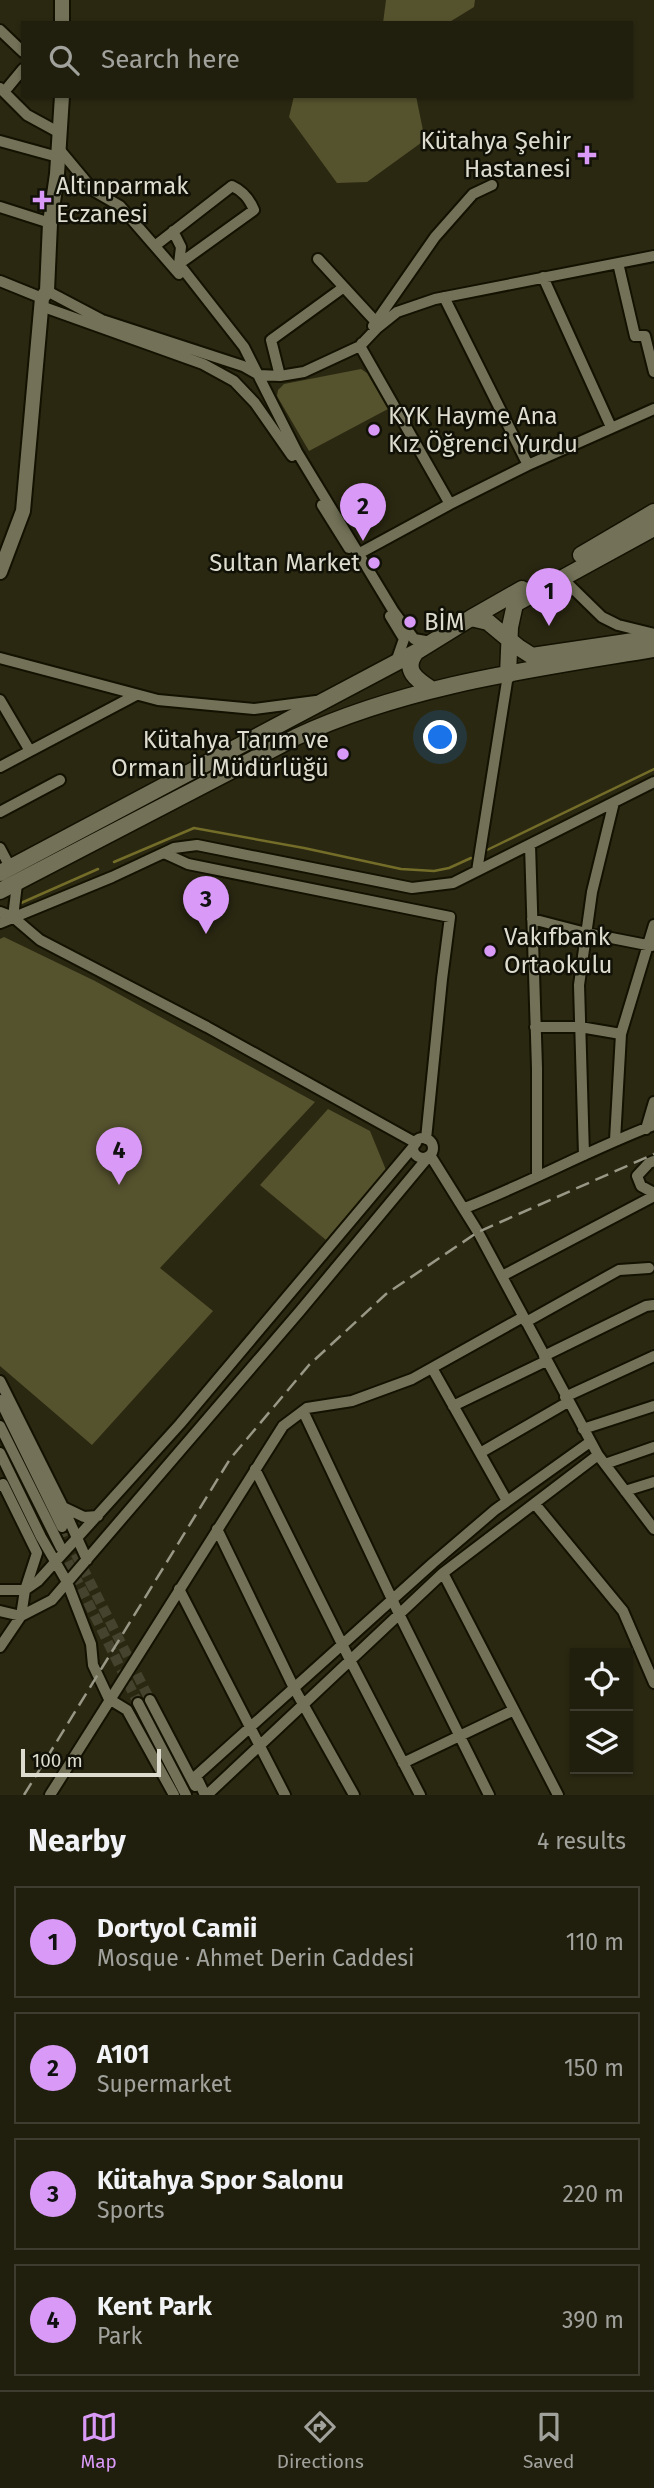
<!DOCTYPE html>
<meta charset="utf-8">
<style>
:root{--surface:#201e0d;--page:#282716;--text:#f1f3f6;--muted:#a2a29d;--line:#3d3c2e;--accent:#d99af7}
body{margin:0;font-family:"Fira Sans",sans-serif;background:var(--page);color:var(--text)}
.controls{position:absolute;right:21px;bottom:21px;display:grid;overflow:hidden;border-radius:0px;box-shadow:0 2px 5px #0004}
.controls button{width:63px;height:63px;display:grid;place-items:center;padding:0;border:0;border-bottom:2px solid var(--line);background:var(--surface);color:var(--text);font:35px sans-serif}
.scale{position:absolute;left:21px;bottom:18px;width:140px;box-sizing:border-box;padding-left:7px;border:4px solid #dddcce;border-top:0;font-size:19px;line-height:24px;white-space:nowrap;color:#dddcce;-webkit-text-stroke:5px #111107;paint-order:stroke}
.you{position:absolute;left:441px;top:738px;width:24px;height:24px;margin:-18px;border:5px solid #fff;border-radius:50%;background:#1a73e8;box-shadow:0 0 0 10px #1a73e833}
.badge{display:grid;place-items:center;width:46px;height:46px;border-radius:50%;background:var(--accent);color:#111;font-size:23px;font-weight:700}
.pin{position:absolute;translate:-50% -58px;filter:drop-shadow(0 2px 4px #0008)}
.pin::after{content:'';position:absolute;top:37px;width:24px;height:21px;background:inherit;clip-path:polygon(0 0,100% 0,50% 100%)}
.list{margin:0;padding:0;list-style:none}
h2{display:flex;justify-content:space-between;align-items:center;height:91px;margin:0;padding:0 28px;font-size:30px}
h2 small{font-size:23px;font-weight:400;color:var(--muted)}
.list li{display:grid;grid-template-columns:46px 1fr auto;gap:21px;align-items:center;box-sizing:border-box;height:112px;margin:0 14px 14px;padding:0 14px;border:2px solid var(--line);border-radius:0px}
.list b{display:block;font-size:26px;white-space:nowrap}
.list p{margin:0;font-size:23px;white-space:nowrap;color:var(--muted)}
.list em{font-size:23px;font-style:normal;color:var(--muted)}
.icon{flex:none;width:38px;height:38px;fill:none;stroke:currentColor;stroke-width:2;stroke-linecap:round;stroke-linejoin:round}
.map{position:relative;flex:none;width:654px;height:1795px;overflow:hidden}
.search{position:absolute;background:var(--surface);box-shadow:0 2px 5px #0004;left:21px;right:21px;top:21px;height:77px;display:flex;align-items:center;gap:18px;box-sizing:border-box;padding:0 24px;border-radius:0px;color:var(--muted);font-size:26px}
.sheet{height:595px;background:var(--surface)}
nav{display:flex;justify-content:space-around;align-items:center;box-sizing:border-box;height:98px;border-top:2px solid var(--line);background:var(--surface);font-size:19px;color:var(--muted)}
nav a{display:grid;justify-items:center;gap:4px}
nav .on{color:var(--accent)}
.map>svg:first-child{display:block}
.green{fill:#55522e}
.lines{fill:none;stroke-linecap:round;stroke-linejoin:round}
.stream{stroke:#736d29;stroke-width:2.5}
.minor-tunnel{stroke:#45432d;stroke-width:10;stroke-dasharray:10 5;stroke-linecap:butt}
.minor-casing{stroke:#131100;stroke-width:14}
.tertiary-casing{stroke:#131100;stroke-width:18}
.secondary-casing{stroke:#131100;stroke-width:19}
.minor{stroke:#737258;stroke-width:10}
.tertiary{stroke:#737258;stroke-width:14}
.secondary{stroke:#737258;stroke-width:16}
.rail{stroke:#999886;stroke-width:2.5;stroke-dasharray:14 7;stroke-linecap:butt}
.poi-dot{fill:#d99af7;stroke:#111107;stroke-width:2.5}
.labels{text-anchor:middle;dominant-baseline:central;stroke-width:5;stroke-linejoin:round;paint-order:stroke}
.poi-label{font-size:24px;fill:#dddcce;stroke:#111107;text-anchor:start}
</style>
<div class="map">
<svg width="654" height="1795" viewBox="0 0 654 1795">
<rect width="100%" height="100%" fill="#2a2811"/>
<path class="green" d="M386,0H475L474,7L448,23H383Z
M294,96H416L425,140L367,182L337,183L289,117Z
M361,369L367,373L388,409L309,451L277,396L278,390L284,384Z
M4,937L95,981L315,1102L160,1268L213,1311L92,1445L0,1366V939Z
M328,1109L370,1131L386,1170L326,1240L260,1185Z"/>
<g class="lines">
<path class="stream" d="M487,850L654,769
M114,862L194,828L304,848L401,869L434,871L449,868L471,858
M21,903L98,869"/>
<path class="minor-tunnel" d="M62,1527L150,1700
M61,1548L138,1703"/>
<g class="minor-casing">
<path id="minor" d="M0,30L23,52
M0,88L27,115L60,133
M4,92L23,69
M0,141L58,157
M59,149L94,191L120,206L179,274
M0,207L50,223
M173,231L181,247L179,264L177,266
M156,245L232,186C243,191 249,198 254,210L179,264L244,347L297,452L394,612L414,639L431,642
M318,259L376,322
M618,263L635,336H645L654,372
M543,277L611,427
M0,281L42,298
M47,291L102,320L243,366L259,375L280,376L304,372L360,346L377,328L397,312L435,299L654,256
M444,297L528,465
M41,306L203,364L234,381L255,403L292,456
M373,326L435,237L473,194L492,185
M362,343L360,346L450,504
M280,376L271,340L344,287
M322,505L349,548
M360,553L450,504L528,465L654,409
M561,577L602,617L618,625L654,634
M390,616L404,639L396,662
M0,658L158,700L254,709L316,701
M0,700L30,751
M0,767L136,695
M0,812L60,780
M530,845L537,1068V1176
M0,848L10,867
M164,853L188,864L450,917L442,979L426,1139
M477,871L508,675
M0,912L13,917L40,940L207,1027L416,1143
M13,917L17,884
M532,919L586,933L652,946
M0,923L112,877L174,848L197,845L412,888L453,883L654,782
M535,1027H580L621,1034
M646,1129L654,1102
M413 1148a10 10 0 1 1 20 0a10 10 0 1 1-20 0Z
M615,1140L621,1034L654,925
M430,1155L478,1232L598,1455L654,1529
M584,1155L579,985L592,892L614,802
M654,1161L649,1163L637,1176L641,1186L654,1193
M465,1208C529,1183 589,1150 654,1125
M502,1276L654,1196
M526,1322L619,1270L649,1268
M544,1356L646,1306L654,1305
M432,1368L507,1501
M0,1381L63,1507L84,1517L98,1516
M565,1397L654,1356
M0,1400L62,1527
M453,1406L546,1361
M303,1411L399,1614L489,1795
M0,1426L61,1548
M583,1429L654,1406
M0,1453L41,1537L67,1582L91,1644L93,1665L109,1699L127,1710L174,1795
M480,1453L568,1402
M605,1464L654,1447
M255,1469L350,1660L420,1795
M0,1486L3,1484L37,1553L25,1590L21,1616L0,1611
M625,1491L654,1482
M535,1504L623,1611L654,1683
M63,1507L87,1560
M217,1529L294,1688L354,1795
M443,1573L558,1795
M179,1589L285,1795
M0,1590H25L38,1581L180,1424L414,1146
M0,1647L21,1616L52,1600L300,1311L429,1156
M150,1700L195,1786
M138,1703L186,1795
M403,1763L514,1710
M50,1795L283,1426L307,1408L352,1401L412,1379L523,1317
M205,1795L196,1776L433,1563L495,1510L590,1442
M207,1795L443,1573L598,1455"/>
</g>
<g class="tertiary-casing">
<path id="tertiary" d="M62,0V23
M0,572L23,511L42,298L47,291L50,223L57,174L62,96"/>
</g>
<g class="secondary-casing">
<path id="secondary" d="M581,555L654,512
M471,618L522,589
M416,652C402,670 417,680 431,689
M508,675L510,627L515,604L654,528
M0,873L416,652L471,618L488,622L518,647L532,656L654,638
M0,891L296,737C408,685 533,669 654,649"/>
</g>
<use href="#minor" class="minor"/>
<use href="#tertiary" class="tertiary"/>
<use href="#secondary" class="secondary"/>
<path class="rail" d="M24,1795L230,1459L309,1365L386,1294L478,1232L654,1154"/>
</g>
<g class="poi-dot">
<path d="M583.5 144.5h7v7h7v7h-7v7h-7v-7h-7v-7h7z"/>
<path d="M38.5 189.5h7v7h7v7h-7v7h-7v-7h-7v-7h7z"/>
<circle cx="374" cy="430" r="7"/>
<circle cx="374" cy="563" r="7"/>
<circle cx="410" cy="622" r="7"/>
<circle cx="343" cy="754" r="7"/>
<circle cx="490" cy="951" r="7"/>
</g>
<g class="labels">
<g class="poi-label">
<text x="571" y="141" text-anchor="end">Kütahya Şehir<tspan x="571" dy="28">Hastanesi</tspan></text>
<text x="56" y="186">Altınparmak<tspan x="56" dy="28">Eczanesi</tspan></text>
<text x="388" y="416">KYK Hayme Ana<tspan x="388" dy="28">Kız Öğrenci Yurdu</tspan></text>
<text x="360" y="563" text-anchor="end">Sultan Market</text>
<text x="424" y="622">BİM</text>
<text x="329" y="740" text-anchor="end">Kütahya Tarım ve<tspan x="329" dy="28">Orman İl Müdürlüğü</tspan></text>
<text x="504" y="937">Vakıfbank<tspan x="504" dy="28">Ortaokulu</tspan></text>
</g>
</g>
</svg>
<div class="controls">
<button><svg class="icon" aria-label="locate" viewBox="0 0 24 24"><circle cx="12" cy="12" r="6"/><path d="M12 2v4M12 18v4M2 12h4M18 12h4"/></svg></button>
<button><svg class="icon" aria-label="layers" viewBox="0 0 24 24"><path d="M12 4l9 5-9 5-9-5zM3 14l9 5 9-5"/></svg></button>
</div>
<div class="scale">100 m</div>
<div class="you"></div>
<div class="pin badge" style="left:549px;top:626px">1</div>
<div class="pin badge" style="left:363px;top:541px">2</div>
<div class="pin badge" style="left:206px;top:934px">3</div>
<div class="pin badge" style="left:119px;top:1185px">4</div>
<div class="search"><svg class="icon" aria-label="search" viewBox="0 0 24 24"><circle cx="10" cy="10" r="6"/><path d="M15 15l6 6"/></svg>Search here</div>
</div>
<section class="sheet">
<h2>Nearby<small>4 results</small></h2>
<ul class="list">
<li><span class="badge">1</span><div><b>Dortyol Camii</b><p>Mosque · Ahmet Derin Caddesi</p></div><em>110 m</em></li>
<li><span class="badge">2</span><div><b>A101</b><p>Supermarket</p></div><em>150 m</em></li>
<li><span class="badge">3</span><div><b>Kütahya Spor Salonu</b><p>Sports</p></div><em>220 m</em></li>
<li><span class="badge">4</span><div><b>Kent Park</b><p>Park</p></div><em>390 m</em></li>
</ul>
</section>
<nav>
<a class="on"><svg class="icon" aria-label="map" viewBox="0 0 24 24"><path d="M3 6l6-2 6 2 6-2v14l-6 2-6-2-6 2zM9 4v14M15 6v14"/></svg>Map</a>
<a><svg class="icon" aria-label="directions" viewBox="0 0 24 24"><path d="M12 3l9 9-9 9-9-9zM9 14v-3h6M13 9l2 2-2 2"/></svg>Directions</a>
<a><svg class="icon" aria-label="saved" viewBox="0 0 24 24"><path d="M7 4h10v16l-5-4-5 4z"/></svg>Saved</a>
</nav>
